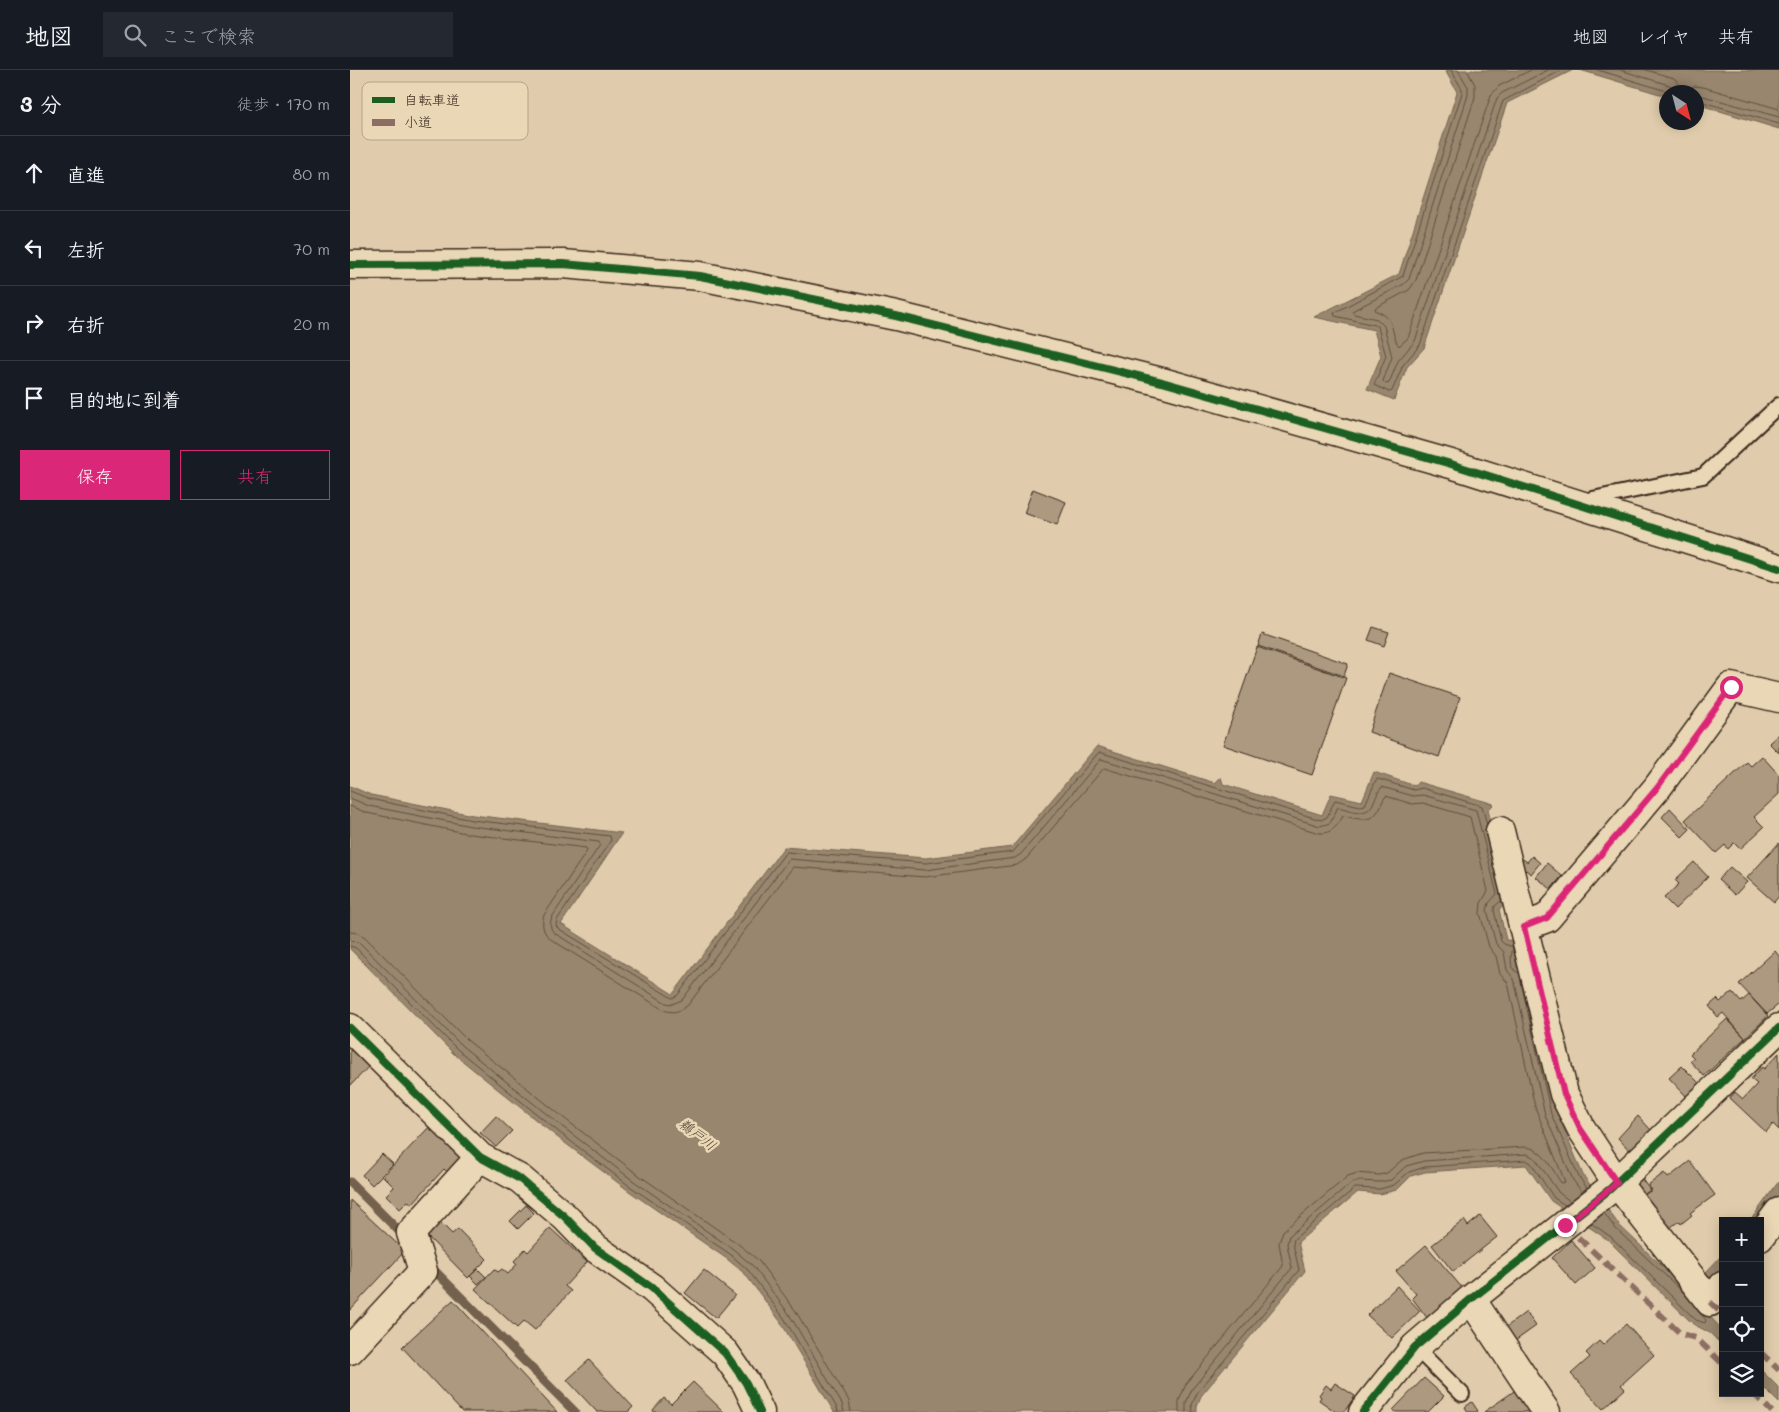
<!DOCTYPE html>
<html lang="ja">
<meta charset="utf-8">
<style>
:root{--surface:#171b24;--page:#242831;--text:#f1f3f6;--muted:#9ea1a6;--line:#363941;--accent:#db2777}
body{margin:0;font-family:Mali,"Klee One",sans-serif;background:var(--page);color:var(--text)}
.controls{position:absolute;right:15px;bottom:15px;display:grid;overflow:hidden;border-radius:0px;box-shadow:0 2px 12px #0003}
.controls button{width:45px;height:45px;display:grid;place-items:center;padding:0;border:0;border-bottom:1px solid var(--line);background:var(--surface);color:var(--text);font:25px sans-serif}
.compass{position:absolute;left:1309px;top:15px;width:45px;height:45px;border-radius:50%;background:var(--surface);box-shadow:0 2px 12px #0003;rotate:144deg}
.stop{position:absolute;width:15px;height:15px;margin:-11px;border:4px solid #db2777;border-radius:50%;background:#fff}
.stop.end{background:#db2777;border-color:#fff;box-shadow:0 1px 5px #0008}
.list{margin:0;padding:0;list-style:none}
h2{display:flex;justify-content:space-between;align-items:center;height:65px;margin:0;padding:0 20px;font-size:21px}
h2 small{font-size:16px;font-weight:400;color:var(--muted)}
.list li{display:grid;grid-template-columns:32px 1fr auto;gap:15px;align-items:center;box-sizing:border-box;height:75px;padding:0 20px;border-top:1px solid var(--line)}
.list b{display:block;font-size:19px;white-space:nowrap}
.list em{font-size:16px;font-style:normal;color:var(--muted)}
.actions{display:flex;gap:10px;padding:15px 20px}
.actions a{flex:1;padding:11px 0;border:1px solid var(--accent);border-radius:0px;text-align:center;font-size:18px;color:var(--accent)}
.actions .main{background:var(--accent);color:#fff}
.icon{flex:none;width:28px;height:28px;fill:none;stroke:currentColor;stroke-width:2;stroke-linecap:round;stroke-linejoin:round}
.map{position:relative;flex:none;width:1429px;height:1342px;overflow:hidden}
header{display:flex;align-items:center;gap:30px;box-sizing:border-box;height:70px;padding:0 25px;background:var(--surface);border-bottom:1px solid var(--line)}
header strong{font-size:24px}
nav{display:flex;gap:28px;margin-inline-start:auto;font-size:18px}
.search{width:350px;height:45px;background:var(--page);display:flex;align-items:center;gap:12px;box-sizing:border-box;padding:0 18px;border-radius:0px;color:var(--muted);font-size:19px}
main{display:flex}
aside{flex:1;background:var(--surface)}
.map>svg:first-child{display:block}
.water{fill:#98866e;stroke:#73614e}
.lines{fill:none;stroke-linecap:round;stroke-linejoin:round}
.shore{stroke:#604f3e;stroke-width:1}
.stream{stroke:#73614e;stroke-width:9}
.building{fill:#ac9980;stroke:#3b2a1e}
.lane-casing{stroke:#3b2a1e;stroke-width:18}
.street-casing{stroke:#3b2a1e;stroke-width:31}
.lane{stroke:#ead7b5;stroke-width:14}
.street{stroke:#ead7b5;stroke-width:28}
.quiet{stroke:#8d6e63;stroke-width:6;stroke-dasharray:12 6;stroke-linecap:butt}
.cycleway-casing{stroke:#ead7b5;stroke-width:11}
.cycleway{stroke:#1b5e20;stroke-width:8}
.route{stroke:#db2777;stroke-width:6}
.labels{text-anchor:middle;dominant-baseline:central;stroke-width:5;stroke-linejoin:round;paint-order:stroke}
.water-label{font-size:14px;font-style:italic;fill:#524132;stroke:#ead7b5}
.key{fill:#ead7b5;stroke:#b6a388;stroke-width:1}
.key-label{font-size:14px;fill:#3b2a1e}
</style>
<header>
<strong>地図</strong>
<div class="search"><svg class="icon" aria-label="search" viewBox="0 0 24 24"><circle cx="10" cy="10" r="6"/><path d="M15 15l6 6"/></svg>ここで検索</div>
<nav><a>地図</a><a>レイヤ</a><a>共有</a></nav>
</header>
<main>
<aside>
<h2>3 分<small>徒歩 · 170 m</small></h2>
<ul class="list">
<li><svg class="icon" aria-label="ahead" viewBox="0 0 24 24"><path d="M12 20V5M6 11l6-6 6 6"/></svg><div><b>直進</b></div><em>80 m</em></li>
<li><svg class="icon" aria-label="left" viewBox="0 0 24 24"><path d="M17 20v-9H6M10 6l-5 5 5 5"/></svg><div><b>左折</b></div><em>70 m</em></li>
<li><svg class="icon" aria-label="right" viewBox="0 0 24 24"><path d="M7 20v-9h11M14 6l5 5-5 5"/></svg><div><b>右折</b></div><em>20 m</em></li>
<li><svg class="icon" aria-label="arrive" viewBox="0 0 24 24"><path d="M6 21V4h12l-3 4 3 4H6"/></svg><div><b>目的地に到着</b></div></li>
</ul>
<div class="actions"><a class="main">保存</a><a>共有</a></div>
</aside>
<div class="map">
<svg width="1429" height="1342" viewBox="0 0 1429 1342">
<rect width="100%" height="100%" fill="#e0ccac"/>
<filter id="ink" filterUnits="userSpaceOnUse"><feTurbulence type="fractalNoise" baseFrequency=".02" numOctaves="2"/><feDisplacementMap in="SourceGraphic" scale="10" xChannelSelector="R" yChannelSelector="G"/><feConvolveMatrix kernelMatrix="1 2 1 2 8 2 1 2 1" color-interpolation-filters="sRGB"/></filter>
<g filter="url(#ink)">
<path class="water" d="M1095,0H1223L1157,33L1074,278L1057,297L1044,330L1017,319L1031,286L1024,260L964,247L1049,204L1107,22Z
M1230,0H1429V59L1347,34L1346,22H1316V26Z
M747,676L865,713L871,707L873,714L972,745L981,724L1012,731L1024,702L1065,716L1068,712L1144,734L1138,740L1160,831L1149,839L1156,870L1167,871L1169,877L1165,886L1167,898L1175,894L1203,1032L1233,1105L1269,1155L1336,1219L1355,1203L1373,1184V1202L1366,1209L1352,1237L1373,1261V1276L1360,1263L1343,1254L1258,1170L1201,1131L1176,1095L1075,1102L1061,1106L1047,1120L1030,1124L1008,1122L948,1172L955,1201L851,1326L847,1336V1342H484L430,1251L395,1204L377,1189L279,1121L207,1067L104,984L0,879V716L21,725L123,745L272,763L211,854L323,924L434,777L576,788L662,777Z
M1429,1111V1127L1410,1153V1151H1400Z
M1410,1299L1429,1318V1333L1410,1314Z"/>
<g class="lines">
<path class="shore" d="M1101,0L1112,19V23L1053,206L984,243L985,246L1025,255L1028,257L1036,286L1024,315L1039,322L1042,321L1053,295L1070,275L1153,31L1212,0
M1108,0L1118,17V25L1059,209L1054,214L1002,241L1004,244L1027,249L1034,256L1042,287L1033,311L1036,314L1039,313L1048,291L1065,271L1147,28L1152,23L1198,0
M1117,0L1125,15V27L1066,210L1059,220L1025,238L1026,241C1047,248 1039,262 1049,276L1058,268L1141,25L1149,16L1181,0
M1248,0L1320,22
M1270,0L1319,15L1324,18L1327,22
M1296,0L1324,8L1335,20L1345,16L1353,17L1429,39
M1346,24L1429,47
M1346,30L1429,54
M0,721L20,729L122,750L260,766L261,770L207,850L206,856L209,859L322,928L327,926L436,782L576,793L663,782L749,682L971,750L977,747L985,730L1010,736L1015,735L1026,710L1028,709L1064,720L1072,718L1132,736L1137,755
M0,728L19,736L121,756L249,772L250,775L202,847C199,854 200,860 206,864L316,933L322,934L332,930L439,789L575,800L665,788L671,784L751,689L970,756L980,753L988,737C1002,740 1018,749 1024,731C1027,726 1028,721 1032,717L1063,726L1073,725L1126,740L1147,824L1139,833L1137,840L1146,874L1154,882L1157,900L1164,909L1195,1045L1223,1110L1232,1122
M0,736L17,743L120,764L236,778L237,781L194,845C191,855 193,864 202,870L312,939C321,944 330,942 338,935L443,797L575,807L667,795L676,789L754,698L969,763C982,764 987,756 993,746C1006,748 1020,754 1028,741C1032,736 1032,730 1036,726L1062,734L1073,733L1120,747L1138,821L1131,833L1130,843L1139,877L1146,886L1150,904L1158,913L1185,1037L1215,1112L1211,1113C1202,1099 1193,1078 1175,1077L1073,1083L1052,1090L1037,1103L1029,1105L1007,1103L998,1106L933,1161L929,1173L933,1196L836,1314L829,1331V1342
M1151,831L1145,836L1144,840L1151,871L1154,874L1163,877C1161,886 1158,899 1169,903
M0,862L8,863L15,867L117,970L219,1052L290,1106L387,1173L408,1190L445,1240L499,1331L501,1342
M0,870L10,873L112,976L214,1058L285,1112L383,1179L403,1196L439,1244L492,1334L494,1342
M0,876L6,878L108,980L210,1063L281,1117L380,1184L398,1200L434,1248L487,1338L488,1342
M1171,912L1201,1044L1229,1107L1237,1118
M1254,1143L1265,1158L1334,1223
M1241,1153L1261,1167L1346,1250L1355,1253L1356,1250L1349,1242
M836,1342V1333L842,1319L942,1198L937,1174L939,1166L1003,1112L1009,1111L1029,1112L1041,1110L1056,1096L1074,1091L1177,1084L1185,1088L1209,1123L1220,1131
M843,1342L842,1335L847,1323L949,1200L943,1174L944,1169L1005,1118L1030,1119L1044,1115L1059,1102L1075,1097L1176,1090L1181,1093L1204,1128L1215,1135"/>
<path class="stream" d="M0,1112L54,1166
M79,1195L225,1342"/>
</g>
<path class="building" d="M683,419L716,432L707,455L674,443Z
M1023,557L1039,562L1034,576L1018,570Z
M912,564L998,594L994,606L908,576Z
M907,577L996,608L962,705L873,675Z
M1039,603L1110,627L1089,687L1019,662Z
M1429,664V683L1419,673Z
M1412,686L1429,705V724L1404,747L1414,757L1390,779L1384,773L1378,779L1375,775L1366,783L1335,750L1397,692L1401,696Z
M1320,738L1340,759L1332,767L1312,747Z
M1429,773V826L1424,832L1397,808Z
M1182,786L1190,793L1181,804L1176,800L1173,804L1166,798L1173,789L1177,792Z
M1344,792L1358,807L1325,839L1314,828L1329,814L1325,810Z
M1197,793L1212,806L1201,819L1186,807Z
M1380,797L1397,812L1385,825L1368,810Z
M1425,881L1429,886V934L1417,944L1389,914Z
M1382,922L1391,932L1399,925L1418,946L1395,968L1373,943L1368,947L1359,936L1367,929L1370,932Z
M1377,949L1395,968L1354,1006L1340,991L1344,988L1340,984Z
M0,972L22,993L0,1016Z
M1429,983V1060L1423,1054L1416,1062L1380,1028L1385,1022L1393,1029L1407,1014L1401,1009L1412,997L1414,999Z
M1332,996L1350,1014L1346,1016L1350,1020L1341,1029L1337,1025L1336,1026L1319,1008Z
M146,1046L162,1061L146,1077L130,1063Z
M1288,1046L1302,1061L1280,1081L1268,1068Z
M80,1056L113,1086L98,1103L94,1099L62,1134L58,1131L50,1139L36,1125L44,1117L33,1106Z
M32,1084L43,1094L22,1115L12,1105Z
M1340,1091L1365,1125L1340,1143L1342,1145L1331,1154L1329,1151L1317,1160L1292,1126L1302,1120L1298,1115L1314,1103L1318,1108Z
M1291,1108L1300,1120L1291,1127L1282,1115Z
M0,1130L55,1181L0,1240Z
M176,1135L184,1143L168,1159L160,1151Z
M1130,1146L1147,1167L1103,1202L1082,1175L1114,1150L1118,1156Z
M90,1152L102,1164L108,1159L137,1189L118,1208L76,1165Z
M200,1158L237,1192L215,1216L221,1221L185,1260L174,1251L167,1258L125,1219L144,1199L148,1202L152,1199L158,1204L167,1194L164,1191L175,1179L178,1182Z
M1221,1170L1245,1198L1226,1215L1202,1188Z
M1076,1175L1113,1219L1078,1249L1062,1228L1066,1224L1046,1201Z
M128,1199L136,1207L128,1214L120,1206Z
M354,1200L385,1225L366,1248L335,1223Z
M1047,1216L1070,1241L1042,1268L1017,1245Z
M103,1230L207,1342H112L52,1277Z
M1176,1242L1186,1256L1165,1271L1155,1258Z
M1276,1254L1304,1285L1271,1315L1275,1319L1253,1339L1221,1304L1240,1287L1236,1283L1249,1271L1253,1275Z
M239,1290L283,1337L278,1342H247L217,1310Z
M1074,1308L1094,1326L1078,1342H1046L1043,1340Z
M343,1312L374,1342H304L303,1340L314,1328L321,1334Z
M985,1313L1005,1326L994,1342H986L969,1330L971,1327L969,1325L976,1315L981,1319Z
M1170,1317L1188,1342H1134Z
M1122,1332L1128,1341L1127,1342H1118L1115,1337Z"/>
<g class="lines">
<g class="lane-casing">
<path id="lane" d="M1233,431L1353,406L1429,335
M1065,1277L1112,1324"/>
</g>
<g class="street-casing">
<path id="street" d="M0,195L213,194L350,206L546,246L812,312L1101,394L1429,498
M1150,761L1214,1024L1231,1058L1267,1113L1360,1232L1373,1216
M1173,857L1197,848L1307,718L1381,617L1429,628
M0,958L130,1087L170,1109L215,1147L245,1178L302,1218L375,1283L396,1313L410,1342
M1410,1167L1429,1142
M1121,1229L1196,1342
M0,1280L73,1201L61,1163L130,1087
M1013,1342L1065,1277L1121,1229L1260,1119L1429,958"/>
</g>
<use href="#lane" class="lane"/>
<use href="#street" class="street"/>
<path class="quiet" d="M1215,1155L1331,1264L1346,1268L1373,1294
M1360,1232L1373,1245
M1410,1282L1429,1300
M1403,1323L1422,1342"/>
<g class="cycleway-casing">
<path id="cycleway" d="M0,195L213,194L350,206L546,246L812,312L1101,394L1429,498
M0,958L130,1087L170,1109L215,1147L245,1178L302,1218L375,1283L396,1313L410,1342
M1013,1342L1065,1277L1121,1229L1260,1119L1429,958"/>
</g>
<use href="#cycleway" class="cycleway"/>
</g>
</g>
<g class="lines" filter="url(#ink)">
<path class="route" d="M1215,1155L1267,1113L1230,1058L1214,1024L1174,857L1197,848L1307,718L1381,617"/>
</g>
<g class="labels">
<g class="water-label">
<text transform="translate(348 1064) rotate(38)">鵜戸川</text>
</g>
</g>
<rect x="12" y="12" width="166" height="58" rx="8" class="key"/>
<rect x="22" y="27" width="23" height="6" fill="#1b5e20"/>
<rect x="22" y="49" width="23" height="7" fill="#8d6e63"/>
<g class="key-label">
<text x="54" y="35">自転車道</text>
<text x="54" y="57">小道</text>
</g>
</svg>
<div class="controls">
<button>+</button>
<button>−</button>
<button><svg class="icon" aria-label="locate" viewBox="0 0 24 24"><circle cx="12" cy="12" r="6"/><path d="M12 2v4M12 18v4M2 12h4M18 12h4"/></svg></button>
<button><svg class="icon" aria-label="layers" viewBox="0 0 24 24"><path d="M12 4l9 5-9 5-9-5zM3 14l9 5 9-5"/></svg></button>
</div>
<svg class="compass" viewBox="-18 -18 36 36"><path d="M0-13l5 13h-10z" fill="#e53935"/><path d="M0 13l5-13h-10z" fill="#9ea1a6"/></svg>
<div class="stop" style="left:1381px;top:617px"></div>
<div class="stop end" style="left:1215px;top:1155px"></div>
</div>
</main>
